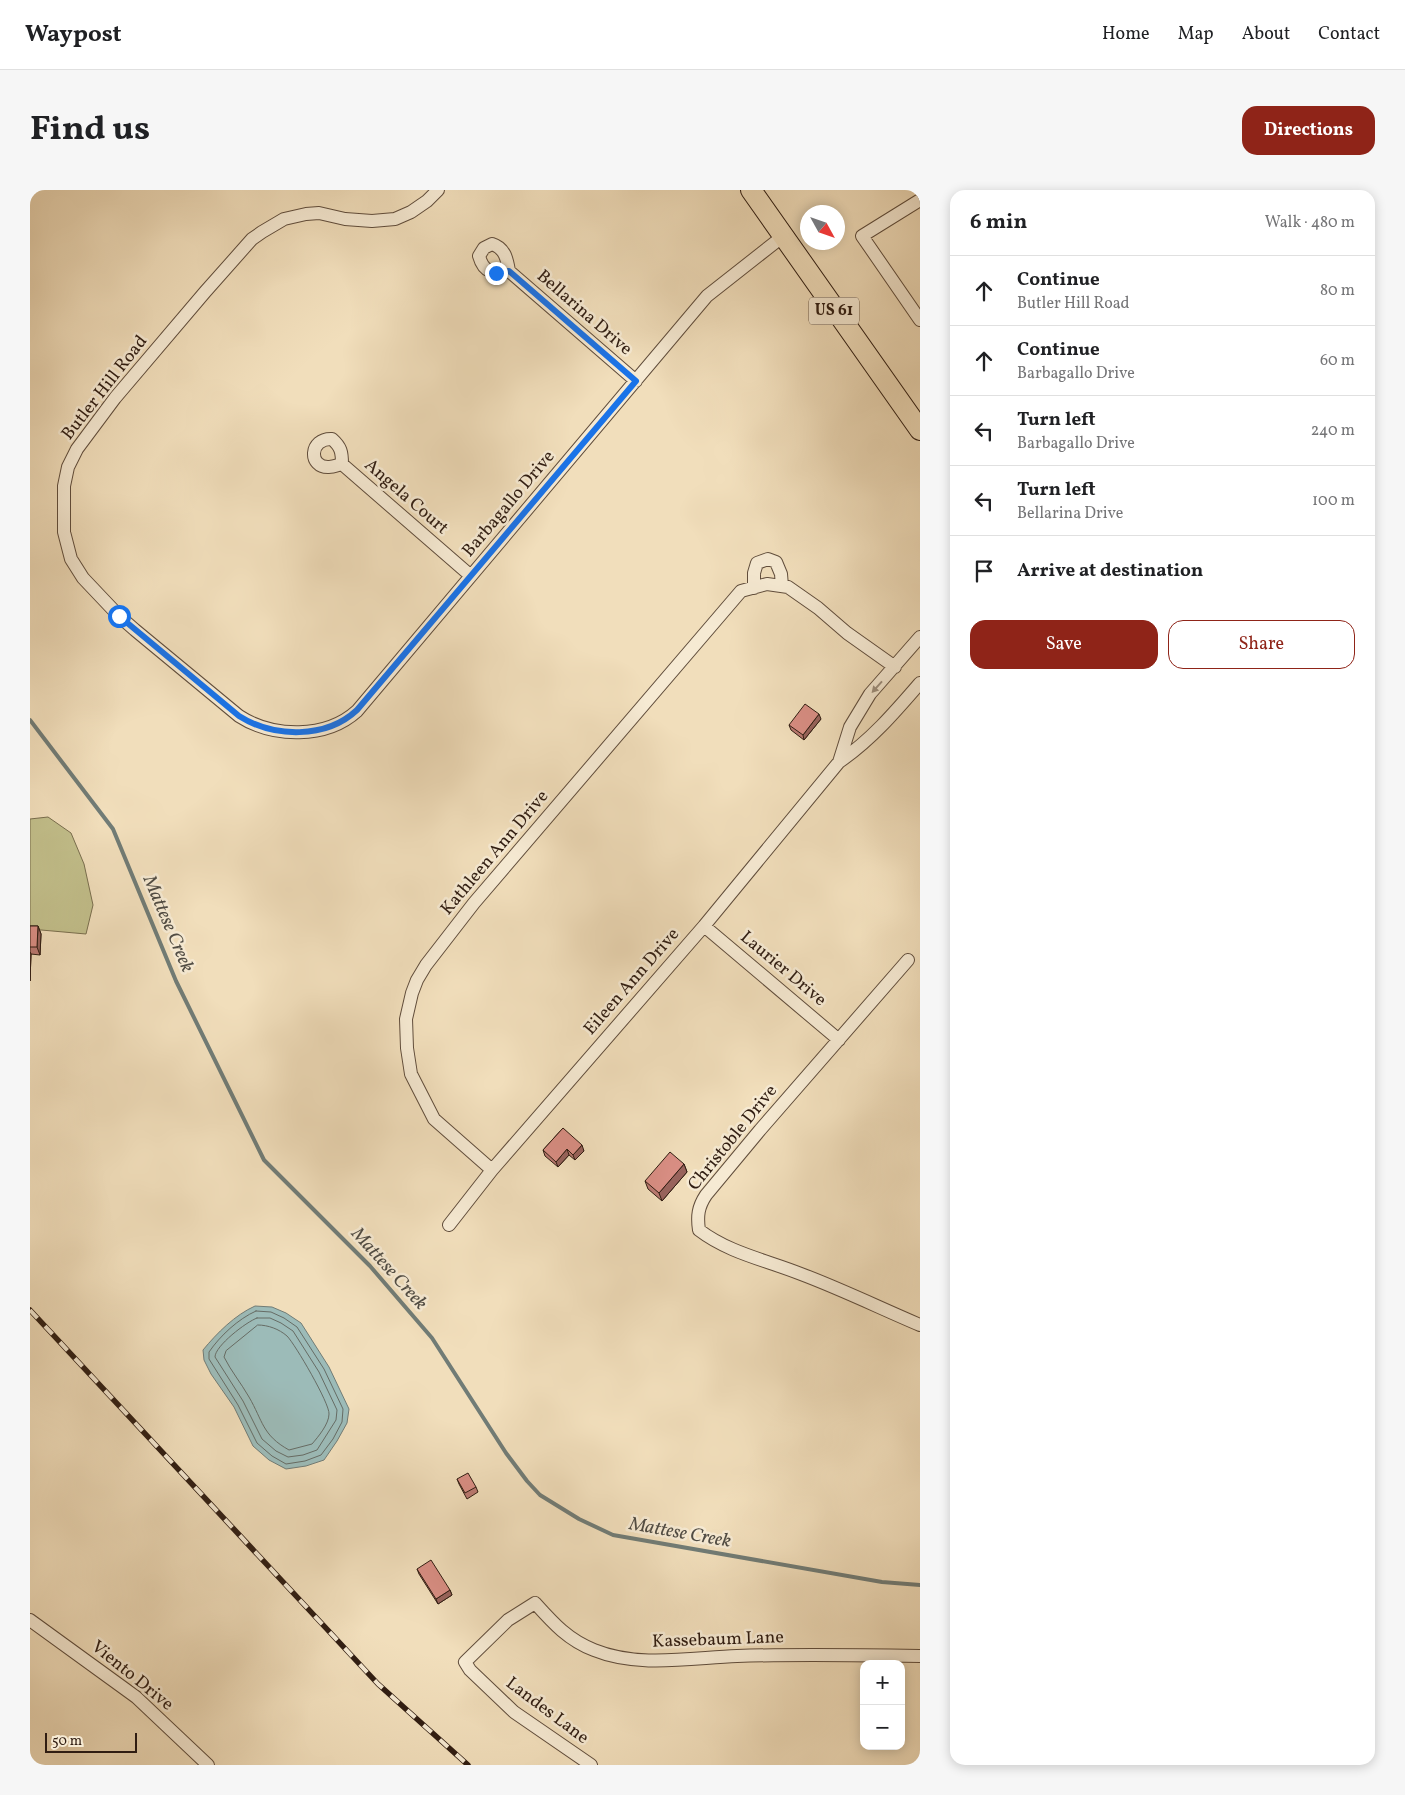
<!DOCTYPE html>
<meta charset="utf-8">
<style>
:root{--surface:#fff;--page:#f6f6f6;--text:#202124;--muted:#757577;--line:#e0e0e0;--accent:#8f2418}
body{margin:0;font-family:Vollkorn,serif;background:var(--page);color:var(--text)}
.controls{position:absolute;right:15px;bottom:15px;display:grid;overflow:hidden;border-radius:10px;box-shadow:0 2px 12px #0003}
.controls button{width:45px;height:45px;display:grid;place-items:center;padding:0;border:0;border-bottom:1px solid var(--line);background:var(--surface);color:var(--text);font:25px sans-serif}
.compass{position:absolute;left:770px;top:15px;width:45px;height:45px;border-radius:50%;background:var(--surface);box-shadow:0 2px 12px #0003;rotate:130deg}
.scale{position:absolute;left:15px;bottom:12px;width:92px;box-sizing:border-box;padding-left:5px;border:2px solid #301d12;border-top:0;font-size:14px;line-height:18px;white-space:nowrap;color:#301d12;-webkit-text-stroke:4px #f6ead3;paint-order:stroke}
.stop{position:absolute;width:15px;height:15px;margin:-11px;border:4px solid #1a73e8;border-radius:50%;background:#fff}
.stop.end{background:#1a73e8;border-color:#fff;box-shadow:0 1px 5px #0008}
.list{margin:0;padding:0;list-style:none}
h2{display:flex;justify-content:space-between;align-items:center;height:65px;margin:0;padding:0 20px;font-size:21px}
h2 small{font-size:16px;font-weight:400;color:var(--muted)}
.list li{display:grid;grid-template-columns:32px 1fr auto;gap:15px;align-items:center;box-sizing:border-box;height:70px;padding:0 20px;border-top:1px solid var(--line)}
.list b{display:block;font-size:19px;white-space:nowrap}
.list p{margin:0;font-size:16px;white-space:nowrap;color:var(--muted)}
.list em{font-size:16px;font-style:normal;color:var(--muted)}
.actions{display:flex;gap:10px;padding:15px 20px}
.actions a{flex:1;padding:11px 0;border:1px solid var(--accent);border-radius:15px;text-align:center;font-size:18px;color:var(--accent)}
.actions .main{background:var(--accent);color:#fff}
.icon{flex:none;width:28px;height:28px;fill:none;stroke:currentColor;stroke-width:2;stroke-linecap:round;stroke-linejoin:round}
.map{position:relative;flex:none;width:890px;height:1575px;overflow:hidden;border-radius:15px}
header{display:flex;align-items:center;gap:30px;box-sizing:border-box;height:70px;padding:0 25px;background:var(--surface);border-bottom:1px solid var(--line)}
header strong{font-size:24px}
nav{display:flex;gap:28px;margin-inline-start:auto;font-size:18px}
.intro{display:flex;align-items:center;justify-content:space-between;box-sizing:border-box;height:120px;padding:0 30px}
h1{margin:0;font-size:35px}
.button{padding:12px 22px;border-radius:15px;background:var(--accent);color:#fff;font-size:18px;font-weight:700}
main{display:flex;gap:30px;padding:0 30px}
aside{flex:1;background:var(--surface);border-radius:15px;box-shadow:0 2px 12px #0003}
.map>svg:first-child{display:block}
.green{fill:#c2bf8b;stroke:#796e4e}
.water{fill:#9cbbb8;stroke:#717c76}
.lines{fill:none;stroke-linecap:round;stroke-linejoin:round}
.shore{stroke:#666c65;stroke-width:1}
.stream{stroke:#717c76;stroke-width:4}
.minor-casing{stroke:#604d3c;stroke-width:14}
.primary-casing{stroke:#301d12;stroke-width:22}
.minor{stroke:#f6ead3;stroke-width:12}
.primary{stroke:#f1debb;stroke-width:20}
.rail-casing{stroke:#301d12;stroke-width:5.5}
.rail{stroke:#f6ead3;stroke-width:4;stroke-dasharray:11;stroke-linecap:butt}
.wall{fill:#bb7a72;stroke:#301d12}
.shaded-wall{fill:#98635c;stroke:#301d12}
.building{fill:#d98e84;stroke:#301d12}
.oneway{fill:#9d8e7c}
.route{stroke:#1a73e8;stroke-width:6}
.labels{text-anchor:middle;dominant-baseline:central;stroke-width:5;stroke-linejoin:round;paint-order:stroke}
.shield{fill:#f6ead3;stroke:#6b5a4c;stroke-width:1}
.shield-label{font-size:16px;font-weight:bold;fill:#301d12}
.street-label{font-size:18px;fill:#301d12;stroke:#f6ead3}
.water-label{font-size:19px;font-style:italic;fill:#504c44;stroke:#f6ead3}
</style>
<header>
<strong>Waypost</strong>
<nav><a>Home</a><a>Map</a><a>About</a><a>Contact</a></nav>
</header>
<div class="intro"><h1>Find us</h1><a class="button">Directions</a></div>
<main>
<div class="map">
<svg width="890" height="1575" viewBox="0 0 890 1575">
<rect width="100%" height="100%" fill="#f1debb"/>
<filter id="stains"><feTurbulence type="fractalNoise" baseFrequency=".004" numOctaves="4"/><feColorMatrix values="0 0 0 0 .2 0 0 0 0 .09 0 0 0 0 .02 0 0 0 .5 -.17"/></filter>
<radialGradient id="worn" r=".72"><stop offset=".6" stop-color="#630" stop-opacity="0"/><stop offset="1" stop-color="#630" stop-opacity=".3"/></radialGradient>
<path class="green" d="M18,627L41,643L54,674L63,715L56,744L0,739V629Z"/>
<path class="water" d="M225,1116L242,1117L256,1123L271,1133L299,1177L319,1219L317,1233L307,1251L294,1270L276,1276L256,1279L239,1270L223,1256L204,1217L181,1184L174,1170L173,1160C187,1143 205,1125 225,1116Z"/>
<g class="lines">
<path class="shore" d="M226,1121L241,1122L254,1128L267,1137L294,1179L313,1219L312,1232L303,1249L291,1265L275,1271L256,1274L242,1266L227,1253L208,1215L179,1169V1162C190,1146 208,1129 226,1121Z
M227,1128H240L251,1133L263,1141L289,1182L307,1220L306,1230L287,1260L273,1265L258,1267L246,1261L232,1249L213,1211L185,1167C185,1156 216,1132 227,1128Z
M228,1135C238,1135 249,1139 257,1146C265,1154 300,1214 299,1224C299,1234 288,1247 282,1254L259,1260C232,1245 233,1231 219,1207C211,1193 201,1181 194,1167L196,1161Z"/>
<path class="stream" d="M0,530L83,639L146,791L234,970L340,1076L402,1148L476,1263L497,1291L510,1305L549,1329L583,1345L852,1392L890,1395"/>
<g class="minor-casing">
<path id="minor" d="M408,0L397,11L381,22L365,29L342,31L315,29L289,23L276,24L254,29L232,42L222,49L175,102L85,208L47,259L38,277L34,296V342L41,369L53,388L89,426L105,440L209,526C243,548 296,549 327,521L677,106L752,47
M890,10L832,46L890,130
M479,81C463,83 454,84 449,66L454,58L462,54C475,58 477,69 479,81L606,191
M312,274C308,275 303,277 299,277C278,278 279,248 302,249C311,257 312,262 312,274L441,386
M724,398V383L727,373L738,369L746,372L751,384L752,396
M809,572L820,537L840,504L890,447
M674,736L809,850
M878,770L730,940L676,1005C668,1017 667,1026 669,1040C699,1063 736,1070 771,1084C811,1099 850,1118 890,1135
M462,980L404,929L381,884L377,858L376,829L382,803L387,790L396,775L444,713L711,401L737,394L758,397L788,418L817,443L865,477
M419,1035L462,980L674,736L809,572C841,550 865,522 890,493
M0,1430L106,1507L178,1575
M561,1575L484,1522L440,1480L435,1472L478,1430L505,1413C523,1433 538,1450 564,1460C608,1478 660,1468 707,1466C768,1464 829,1465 890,1466"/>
</g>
<g class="primary-casing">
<path id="primary" d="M721,0L890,240"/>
</g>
<use href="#minor" class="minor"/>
<use href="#primary" class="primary"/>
<g class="rail-casing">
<path id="rail" d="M0,1120L348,1494L438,1575"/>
</g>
<use href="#rail" class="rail"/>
</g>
<path class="wall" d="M791,529L774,550L761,540L759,535Z
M0,736H8L11,744L10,765L1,764L0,791Z
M533,938L554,961L545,970L539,965L528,977L515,966L513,960Z
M654,974L657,982L632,1011L618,999L615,991Z
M427,1289L446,1297L448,1302L437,1309L429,1294Z
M387,1379L420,1400L422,1405L408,1414L389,1384Z"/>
<path class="shaded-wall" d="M789,524L791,529L774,550L773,545Z
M8,736L11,744L10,765L7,757Z
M0,762L1,764L0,791Z
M552,955L554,961L545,970L543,965Z
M537,959L539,965L528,977L526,972Z
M654,974L657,982L632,1011L629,1003Z
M420,1400L422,1405L408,1414L406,1409Z"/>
<path class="building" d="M775,514L789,524L773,545L759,535Z
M0,736H8L7,757H0Z
M533,938L552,955L543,965L537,959L526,972L513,960Z
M640,962L654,974L629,1003L615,991Z
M438,1283L446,1297L435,1303L427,1289Z
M401,1370L420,1400L406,1409L387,1379Z"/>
<defs><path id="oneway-solid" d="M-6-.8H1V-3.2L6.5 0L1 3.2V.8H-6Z" transform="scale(1.25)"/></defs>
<use class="oneway" href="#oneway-solid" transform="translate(847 497) rotate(132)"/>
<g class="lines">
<path class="route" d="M89,426L209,526C244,548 296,549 327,520L606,191L479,81L466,83"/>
</g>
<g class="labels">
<rect class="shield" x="779" y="107.5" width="50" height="27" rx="4"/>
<g class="shield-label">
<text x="804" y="121">US 61</text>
</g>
<g class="street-label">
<text transform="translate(554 123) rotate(41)">Bellarina Drive</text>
<text transform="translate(75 198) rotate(-52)">Butler Hill Road</text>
<text transform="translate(376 307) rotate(41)">Angela Court</text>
<text transform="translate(479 314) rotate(-50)">Barbagallo Drive</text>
<text transform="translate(465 663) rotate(-50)">Kathleen Ann Drive</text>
<text transform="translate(753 779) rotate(40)">Laurier Drive</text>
<text transform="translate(602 792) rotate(-49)">Eileen Ann Drive</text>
<text transform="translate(703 948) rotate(-51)">Christoble Drive</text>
<text transform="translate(688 1450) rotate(-2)">Kassebaum Lane</text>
<text transform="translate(102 1486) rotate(39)">Viento Drive</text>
<text transform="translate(517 1521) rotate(37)">Landes Lane</text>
</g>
<g class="water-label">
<text transform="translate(138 734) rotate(67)">Mattese Creek</text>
<text transform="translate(359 1079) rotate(48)">Mattese Creek</text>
<text transform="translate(650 1343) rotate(10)">Mattese Creek</text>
</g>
</g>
<rect width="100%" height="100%" filter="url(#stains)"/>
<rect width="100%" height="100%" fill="url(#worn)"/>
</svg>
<div class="controls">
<button>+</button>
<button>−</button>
</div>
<svg class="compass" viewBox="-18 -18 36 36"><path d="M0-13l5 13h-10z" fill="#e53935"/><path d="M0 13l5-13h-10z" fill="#757577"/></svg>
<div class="scale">50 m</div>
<div class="stop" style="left:89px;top:426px"></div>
<div class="stop end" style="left:466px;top:83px"></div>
</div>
<aside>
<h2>6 min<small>Walk · 480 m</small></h2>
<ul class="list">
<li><svg class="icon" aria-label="ahead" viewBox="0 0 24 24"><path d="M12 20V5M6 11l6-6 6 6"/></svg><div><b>Continue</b><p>Butler Hill Road</p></div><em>80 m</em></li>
<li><svg class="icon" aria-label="ahead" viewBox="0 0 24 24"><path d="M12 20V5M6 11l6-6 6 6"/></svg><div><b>Continue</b><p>Barbagallo Drive</p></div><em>60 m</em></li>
<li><svg class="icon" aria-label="left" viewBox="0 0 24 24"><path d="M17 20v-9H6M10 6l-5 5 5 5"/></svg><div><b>Turn left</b><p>Barbagallo Drive</p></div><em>240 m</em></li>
<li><svg class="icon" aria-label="left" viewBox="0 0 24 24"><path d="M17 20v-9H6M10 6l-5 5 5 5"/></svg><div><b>Turn left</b><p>Bellarina Drive</p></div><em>100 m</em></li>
<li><svg class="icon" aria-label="arrive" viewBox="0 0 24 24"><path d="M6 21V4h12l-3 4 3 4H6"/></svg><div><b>Arrive at destination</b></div></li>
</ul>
<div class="actions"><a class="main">Save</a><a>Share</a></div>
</aside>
</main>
